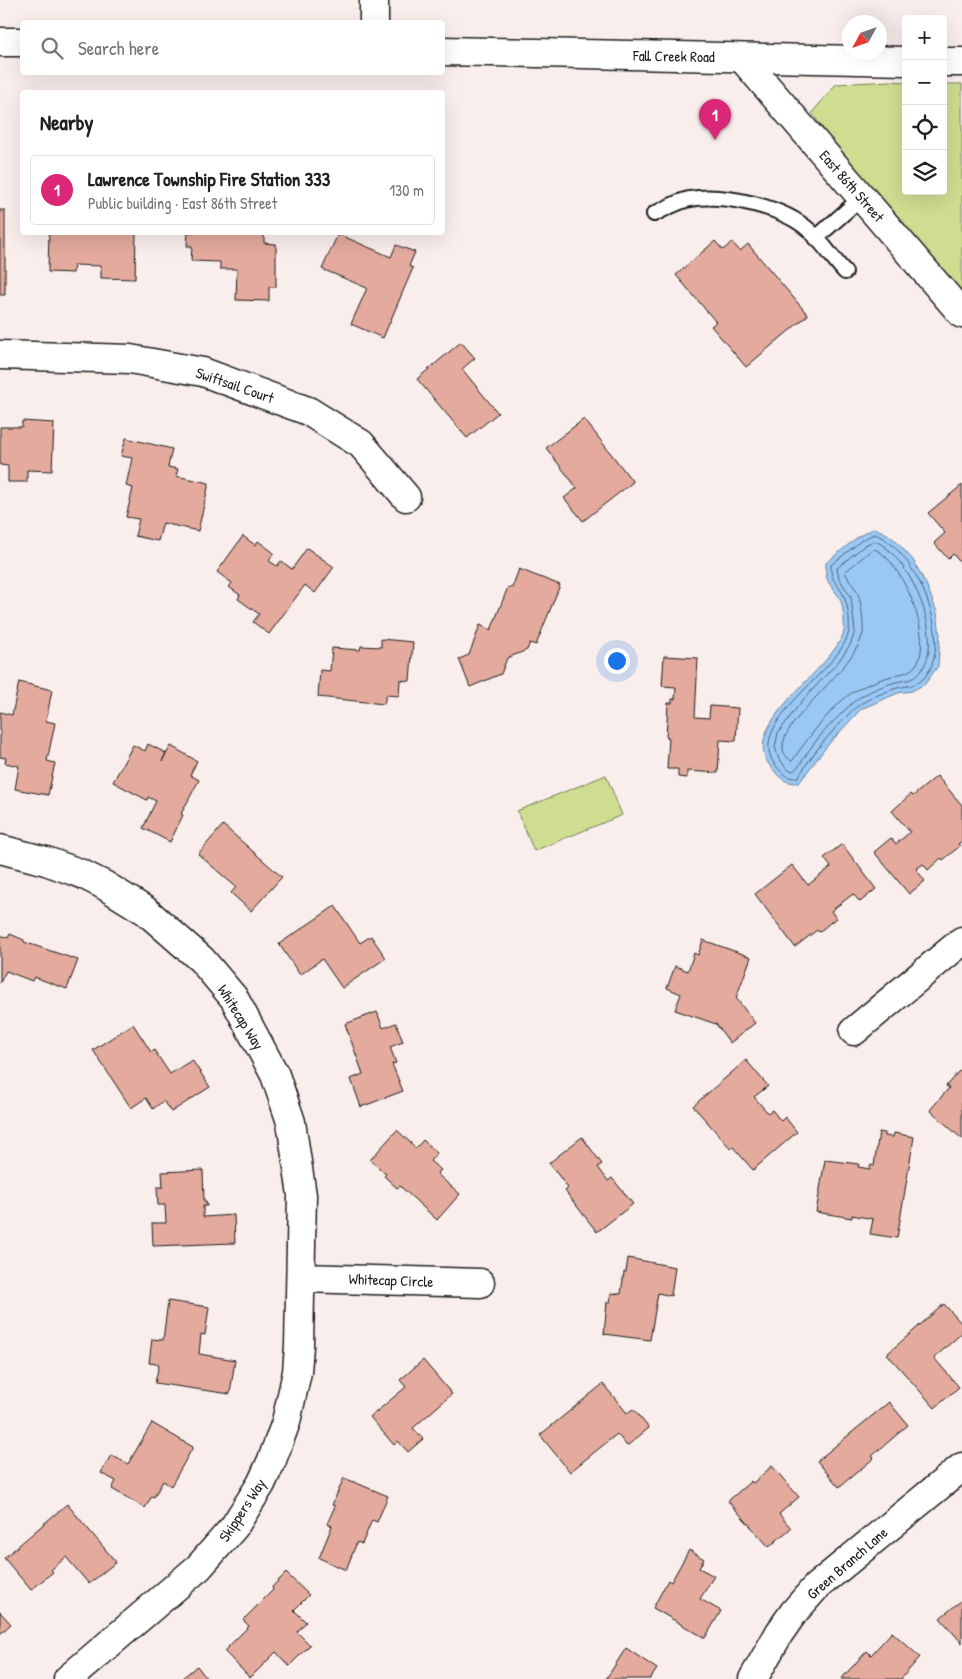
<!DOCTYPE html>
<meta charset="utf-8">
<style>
:root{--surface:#fff;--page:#f2f2f2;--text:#202124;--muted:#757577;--line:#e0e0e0;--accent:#db2777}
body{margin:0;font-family:"Patrick Hand",sans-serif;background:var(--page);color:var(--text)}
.controls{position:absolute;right:15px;top:15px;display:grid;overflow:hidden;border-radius:5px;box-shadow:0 5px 20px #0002}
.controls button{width:45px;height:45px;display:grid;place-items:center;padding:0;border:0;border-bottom:1px solid var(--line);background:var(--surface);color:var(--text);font:25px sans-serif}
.compass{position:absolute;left:842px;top:15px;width:45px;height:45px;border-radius:50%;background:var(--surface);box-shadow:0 5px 20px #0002;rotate:230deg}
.you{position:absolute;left:616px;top:660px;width:18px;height:18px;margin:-12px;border:4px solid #fff;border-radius:50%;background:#1a73e8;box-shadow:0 0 0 8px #1a73e833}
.badge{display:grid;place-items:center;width:32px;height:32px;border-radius:50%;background:var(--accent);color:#fff;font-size:16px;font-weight:700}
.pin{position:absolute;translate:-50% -41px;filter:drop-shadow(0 1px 2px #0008)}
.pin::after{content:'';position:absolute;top:26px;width:18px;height:15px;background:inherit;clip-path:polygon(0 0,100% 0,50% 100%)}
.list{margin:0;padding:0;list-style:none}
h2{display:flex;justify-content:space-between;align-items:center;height:65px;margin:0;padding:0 20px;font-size:21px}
h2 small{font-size:16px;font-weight:400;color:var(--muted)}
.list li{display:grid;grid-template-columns:32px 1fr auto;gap:15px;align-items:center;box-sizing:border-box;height:70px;margin:0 10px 10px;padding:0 10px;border:1px solid var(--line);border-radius:5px}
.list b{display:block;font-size:19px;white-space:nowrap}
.list p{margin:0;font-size:16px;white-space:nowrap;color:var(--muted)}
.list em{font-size:16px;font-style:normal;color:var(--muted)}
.icon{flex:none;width:28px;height:28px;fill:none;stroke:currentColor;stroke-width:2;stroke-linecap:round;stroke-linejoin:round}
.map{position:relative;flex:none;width:962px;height:1679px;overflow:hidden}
.search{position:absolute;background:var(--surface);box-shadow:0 5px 20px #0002;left:20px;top:20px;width:425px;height:55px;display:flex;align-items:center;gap:12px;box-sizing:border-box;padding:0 18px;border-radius:5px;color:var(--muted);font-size:19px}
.panel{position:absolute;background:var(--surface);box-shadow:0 5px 20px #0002;left:20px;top:90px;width:425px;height:145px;border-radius:5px}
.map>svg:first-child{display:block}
.green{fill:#cedd90;stroke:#757c56}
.water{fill:#9ac8f5;stroke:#68839e}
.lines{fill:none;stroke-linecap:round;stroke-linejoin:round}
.shore{stroke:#4e6173;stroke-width:1}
.building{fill:#e3aa9d;stroke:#1c1c1c}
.service-casing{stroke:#1c1c1c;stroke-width:18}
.minor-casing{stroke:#1c1c1c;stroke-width:31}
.tertiary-casing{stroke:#1c1c1c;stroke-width:31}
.secondary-casing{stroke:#1c1c1c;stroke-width:31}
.service{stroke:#fff;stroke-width:14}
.minor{stroke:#fff;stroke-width:28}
.tertiary{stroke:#fff;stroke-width:28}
.secondary{stroke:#fff;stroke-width:28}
.labels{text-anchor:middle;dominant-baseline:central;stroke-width:4;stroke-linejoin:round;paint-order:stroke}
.street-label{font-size:15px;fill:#1c1c1c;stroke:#fff}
</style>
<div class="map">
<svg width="962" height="1679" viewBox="0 0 962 1679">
<rect width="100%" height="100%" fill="#f9eeeb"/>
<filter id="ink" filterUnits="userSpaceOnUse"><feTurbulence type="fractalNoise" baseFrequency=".02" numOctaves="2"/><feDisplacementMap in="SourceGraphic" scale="10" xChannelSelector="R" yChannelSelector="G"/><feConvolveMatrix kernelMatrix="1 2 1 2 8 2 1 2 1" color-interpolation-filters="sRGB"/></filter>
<g filter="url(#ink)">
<path class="green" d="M890,81L906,82V191H943V84H962V297L831,140L812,113L836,84Z
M606,775L622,815L534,851L517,811Z"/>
<path class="water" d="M875,528L887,534L895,540L913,560L926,584L937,612L940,635L938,666L925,684L912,691L898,693L861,709L826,747L799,783C783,783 780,778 771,767C735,725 835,669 844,631C845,624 843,608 841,601C837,591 827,585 826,574C825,571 826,566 826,563L859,536Z"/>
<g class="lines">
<path class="shore" d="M875,534C916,549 958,646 922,680C915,686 906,686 897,688C885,692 869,698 859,705C854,708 849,714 845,718C834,730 822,742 813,755C807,763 803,770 798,777C787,780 782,773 776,766C741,723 845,669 849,630C850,622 848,607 845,599C841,585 829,582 831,565L862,540Z
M875,541C910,555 950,646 917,675C911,681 903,680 896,682C880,686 860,695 849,706C833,722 816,738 804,758C801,763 798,769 792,771L787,769L778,757L775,747L778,733L802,701L838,662L850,645L855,632L851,598L839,578L837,568L865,545Z
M874,549C889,554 901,577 907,589C917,608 934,661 907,672C902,674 897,674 892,676C878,680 862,686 850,694C831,708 806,740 793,760L791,761C787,757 783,754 783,748C780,721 855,669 863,633C864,625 861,599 857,591C853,585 848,579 845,572L869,552Z"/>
</g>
<path class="building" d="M0,210H5V295H0Z
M49,232H136L135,279L101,278V266L74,265L73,273L48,272Z
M188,232H264V243L276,244V287H269V301L236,300L237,269H220V262L191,261L192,246H187Z
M338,234L391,257L396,245L415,252L409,266L413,268L383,338L351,324L367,288L322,269Z
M715,241L723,250L732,242L740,251L748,244L808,315L746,367L711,326L716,322L676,275Z
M461,342L475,358L462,369L498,413L467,438L417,379Z
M584,419L633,482L583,521L564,498L577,488L546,448Z
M22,421L54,423L52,471L27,470V482H8V466L0,465V427H22Z
M126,438L172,449L168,467L178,469L176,476L209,483L198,531L163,523L158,541L135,536L139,519L126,517L133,488L126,486L132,458L121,456Z
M962,485V565L953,554L948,559L934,543L945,533L928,513Z
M243,536L255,545L258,541L274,553L269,561L277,566L281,561L292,569L307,548L334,567L315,593L305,585L269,634L253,622L259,614L238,599L240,595L229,587L232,583L217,572Z
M519,569L560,585L536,645L530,643L527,650L507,658L501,674L470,687L459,659L469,655L480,625L491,630L508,587L512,588Z
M381,639L413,642L410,681L400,680L399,696L386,695L384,704L318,697L320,670L330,671L332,648L360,650L361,646L381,647Z
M664,656L698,658L695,717L709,718L710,706L738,708L736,741L720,740L718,773L687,771V778L678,777V769H667L669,738L666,737L668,703H672V699H675L676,687L662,686Z
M19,682L52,690L46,721L55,723L47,761L55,763L48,795L15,789L19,766L5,763L6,758L0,757V712L12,715Z
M148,744L166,753L162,761L171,746L197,761L190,775L199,780L181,814L183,815L170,842L143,828L156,801L148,797L147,800L113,782L133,745L145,751Z
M937,776L962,805V841L958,844L960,846L943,860L941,858L928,870L923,864L916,869L925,881L909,894L874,852L891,838L896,844L910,832L892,811L911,794L913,796Z
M223,825L282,877L251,911L231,893L236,887L198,854Z
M842,844L876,889L860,902L853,894L831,911L836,918L819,932L817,930L795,947L755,894L792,865L808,885L831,867L824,858Z
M335,906L360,943L371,936L386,958L342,988L322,959L300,975L279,944Z
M10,934L24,940V942L78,960L67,989L34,977L32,981L6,971L0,983V935L8,938Z
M703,940L751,957L736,998L755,1023L730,1043L716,1024L675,1010L681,994L667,988L675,966L688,971L694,953L698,955Z
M377,1012L383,1028L396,1023L403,1042L390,1047L396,1063L392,1064L403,1091L361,1107L351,1079L363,1074L345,1024Z
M133,1024L151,1052L154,1050L170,1074L192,1060L210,1087L171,1112L163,1101L153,1109L146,1098L131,1108L93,1050Z
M746,1060L768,1086L754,1097L768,1113L772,1110L781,1121L785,1117L797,1132L753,1170L733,1147L731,1149L693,1106Z
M959,1071L962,1073V1139L930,1110L949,1088L946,1086Z
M397,1130L416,1148L423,1140L437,1153L430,1161L441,1170L437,1174L460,1194L437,1220L400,1186L397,1188L384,1176L386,1174L370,1160Z
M879,1132L885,1133V1136L893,1137L894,1133L914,1137L897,1238L870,1234L873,1219L852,1215V1218L816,1212L825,1160L859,1164L858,1167L870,1169V1165L874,1166Z
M582,1137L602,1164L598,1167L608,1181L612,1178L633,1204L597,1232L565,1191L568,1188L549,1163Z
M203,1170L204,1201H206L207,1206H203V1217L234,1215L235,1243L153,1246L152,1223H166L165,1205H158L157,1187H163L162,1172Z
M628,1258L675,1267L671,1296L658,1293L650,1340L604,1334L607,1302L610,1303L611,1293L621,1294L624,1272H626Z
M168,1301L209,1307L205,1335L201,1334L199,1354L235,1360L230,1394L155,1383L159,1364L149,1363L152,1339L163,1340Z
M944,1304L962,1324V1333L934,1358L959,1387L935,1408L887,1354Z
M423,1360L452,1394L413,1428L423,1439L408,1452L398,1441L394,1445L370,1417L406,1387L400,1380Z
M603,1384L627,1413L633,1409L649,1428L627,1446L617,1434L570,1472L540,1435Z
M889,1402L908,1425L872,1456L874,1458L839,1487L817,1461Z
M152,1423L193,1447L171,1486L163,1481L154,1497L152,1496L145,1508L112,1489L116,1481L101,1473L111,1455L128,1464Z
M772,1466L799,1497L779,1514L791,1528L769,1547L728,1501L751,1481L753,1483Z
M344,1478L388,1496L377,1522L372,1520L362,1544L357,1542L346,1570L319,1558L332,1526L327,1524L335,1506L332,1505Z
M67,1504L116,1562L89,1584L66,1557L51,1570L53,1572L31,1590L4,1558Z
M689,1550L704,1559L699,1568L714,1576L700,1599L721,1611L705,1638L653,1608L668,1580L671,1582Z
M286,1573L309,1595L294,1610L306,1622L297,1632L310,1645L289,1666L276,1652L250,1678L224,1651L249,1626L243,1620L273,1590L272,1587Z
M962,1600V1643L940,1618Z
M0,1612L11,1624L0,1634Z
M892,1632L920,1657L901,1679H841L867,1651L871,1655Z
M626,1648L657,1669L650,1679H606Z
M197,1666L207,1679H181Z"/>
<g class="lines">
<g class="service-casing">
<path id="service" d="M654,214C665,209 678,201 690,199C724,193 784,207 810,231C823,243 833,259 845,272
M816,238L862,197"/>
</g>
<g class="minor-casing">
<path id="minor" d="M374,22V0
M0,355L130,359L203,372L308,411L361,444L406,497
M0,849L46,861L82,874L104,885L146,911L202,960L234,998L275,1075L291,1122L302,1195L299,1346L297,1372L286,1422L272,1460L261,1484L234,1527L199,1567L68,1679
M854,1031L962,941
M301,1278L480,1283
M753,1679L780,1632L794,1612L816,1587L962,1467"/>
</g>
<g class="tertiary-casing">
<path id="tertiary" d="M742,58L962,314"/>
</g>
<g class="secondary-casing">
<path id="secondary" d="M0,42H22
M442,51L906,61
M943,62H962"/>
</g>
<use href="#service" class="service"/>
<use href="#minor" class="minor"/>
<use href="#tertiary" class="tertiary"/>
<use href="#secondary" class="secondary"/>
</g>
</g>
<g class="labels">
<g class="street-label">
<text transform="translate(674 56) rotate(1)">Fall Creek Road</text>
<text transform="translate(852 186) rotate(49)">East 86th Street</text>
<text transform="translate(235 385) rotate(19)">Swiftsail Court</text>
<text transform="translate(241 1017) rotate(58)">Whitecap Way</text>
<text transform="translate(391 1280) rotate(2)">Whitecap Circle</text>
<text transform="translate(242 1510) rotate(-57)">Skippers Way</text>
<text transform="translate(847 1563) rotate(-41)">Green Branch Lane</text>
</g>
</g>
</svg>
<div class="controls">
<button>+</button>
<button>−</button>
<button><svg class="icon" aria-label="locate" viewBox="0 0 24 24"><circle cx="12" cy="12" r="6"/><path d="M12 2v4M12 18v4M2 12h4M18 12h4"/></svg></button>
<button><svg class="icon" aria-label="layers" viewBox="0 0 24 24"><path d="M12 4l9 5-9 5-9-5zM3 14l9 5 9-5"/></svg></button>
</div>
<svg class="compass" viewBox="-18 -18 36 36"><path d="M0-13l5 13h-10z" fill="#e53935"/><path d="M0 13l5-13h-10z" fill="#757577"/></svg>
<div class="you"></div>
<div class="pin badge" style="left:715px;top:140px">1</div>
<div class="search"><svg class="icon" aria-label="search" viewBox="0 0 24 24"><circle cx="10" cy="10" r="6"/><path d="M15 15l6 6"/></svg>Search here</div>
<section class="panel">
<h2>Nearby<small></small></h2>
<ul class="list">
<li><span class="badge">1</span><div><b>Lawrence Township Fire Station 333</b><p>Public building · East 86th Street</p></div><em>130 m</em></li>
</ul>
</section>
</div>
